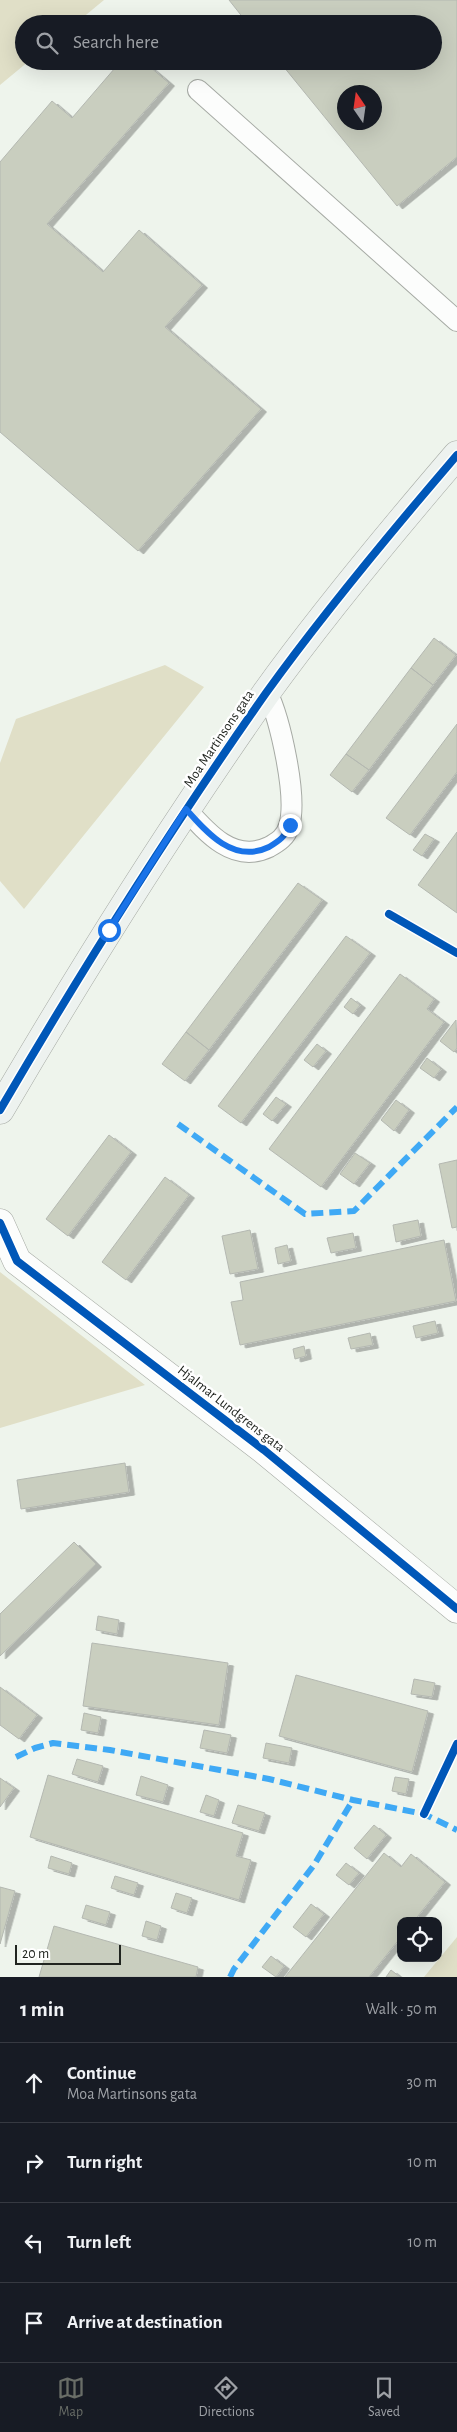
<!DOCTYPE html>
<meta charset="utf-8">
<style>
:root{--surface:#171b24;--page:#242831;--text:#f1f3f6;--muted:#9ea1a6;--line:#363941;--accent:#696d67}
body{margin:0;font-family:"Alegreya Sans",sans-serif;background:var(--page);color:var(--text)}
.controls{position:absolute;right:15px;bottom:15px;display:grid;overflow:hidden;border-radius:10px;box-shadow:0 5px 20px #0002}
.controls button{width:45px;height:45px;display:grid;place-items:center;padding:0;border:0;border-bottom:1px solid var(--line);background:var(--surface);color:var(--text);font:25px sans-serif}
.compass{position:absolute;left:337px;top:85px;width:45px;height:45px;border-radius:50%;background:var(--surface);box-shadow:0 5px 20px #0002;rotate:347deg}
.scale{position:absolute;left:15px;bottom:12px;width:106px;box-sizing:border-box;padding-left:5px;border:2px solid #212520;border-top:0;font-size:14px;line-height:18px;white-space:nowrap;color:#212520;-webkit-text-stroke:4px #fff;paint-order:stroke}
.stop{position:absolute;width:15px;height:15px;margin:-11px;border:4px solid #1a73e8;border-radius:50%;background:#fff}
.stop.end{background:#1a73e8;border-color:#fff;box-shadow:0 1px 5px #0008}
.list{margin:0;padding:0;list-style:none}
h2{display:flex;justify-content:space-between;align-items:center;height:65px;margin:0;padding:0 20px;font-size:21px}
h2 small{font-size:16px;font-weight:400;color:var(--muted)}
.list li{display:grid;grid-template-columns:32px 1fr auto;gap:15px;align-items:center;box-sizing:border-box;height:80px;padding:0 20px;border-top:1px solid var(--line)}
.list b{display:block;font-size:19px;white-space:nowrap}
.list p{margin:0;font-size:16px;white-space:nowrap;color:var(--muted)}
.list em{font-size:16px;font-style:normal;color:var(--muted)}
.icon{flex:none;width:28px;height:28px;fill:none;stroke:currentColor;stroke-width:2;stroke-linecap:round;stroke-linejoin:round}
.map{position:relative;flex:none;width:457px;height:1977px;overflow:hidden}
.search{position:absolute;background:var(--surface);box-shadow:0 5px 20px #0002;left:15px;right:15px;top:15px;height:55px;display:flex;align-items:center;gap:12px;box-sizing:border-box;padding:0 18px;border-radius:28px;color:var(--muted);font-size:19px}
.sheet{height:385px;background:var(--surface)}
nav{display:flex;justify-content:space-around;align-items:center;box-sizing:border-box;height:70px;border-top:1px solid var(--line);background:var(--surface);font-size:14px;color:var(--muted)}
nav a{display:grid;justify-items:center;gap:2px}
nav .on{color:var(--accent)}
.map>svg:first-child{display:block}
.green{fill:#e0dfc7}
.building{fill:#c9cebf;stroke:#b4b8b1;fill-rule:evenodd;filter:url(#shadow)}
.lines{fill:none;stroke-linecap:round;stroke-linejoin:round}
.lane-casing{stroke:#a6aaa4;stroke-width:22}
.street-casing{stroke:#a6aaa4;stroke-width:29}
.secondary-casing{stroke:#a6aaa4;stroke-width:29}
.lane{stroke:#fcfdfc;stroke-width:20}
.street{stroke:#fcfdfc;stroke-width:28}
.secondary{stroke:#edf2ef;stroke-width:28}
.quiet{stroke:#3fa9f5;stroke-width:6;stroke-dasharray:12 6;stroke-linecap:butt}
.cycleway-casing{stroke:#fff;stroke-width:11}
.cycleway{stroke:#0057b8;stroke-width:8}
.route{stroke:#1a73e8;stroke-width:6}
.labels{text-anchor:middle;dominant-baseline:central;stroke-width:5;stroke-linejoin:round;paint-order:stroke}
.street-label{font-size:14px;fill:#212520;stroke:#fff}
</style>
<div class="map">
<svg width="457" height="1977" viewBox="0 0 457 1977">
<defs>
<filter id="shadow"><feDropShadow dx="5.5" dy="3" stdDeviation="0" flood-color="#0004"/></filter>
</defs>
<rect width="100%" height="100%" fill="#eef4ec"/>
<path class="green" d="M0,0H104L75,24H24V61H29L0,85Z
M165,665L204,687L24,909L0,881V763L16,719Z
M0,1272L145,1385L0,1428Z
M457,1937V1977H424Z"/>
<path class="building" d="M229,0H457V157L397,206L279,61H433V24H248ZM344,92H374V122H344Z
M121,61H143L169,83L47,224L103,272L139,230L202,285L165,327L261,409L138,551L0,432V162L52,101L72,118Z
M434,638L456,655L433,685L411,668Z
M411,668L433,685L369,770L346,754Z
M457,724V772L410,835L386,818Z
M346,754L369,770L352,792L330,775Z
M457,832V913L418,885Z
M425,834L434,839L422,856L413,850Z
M298,883L322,900L209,1050L186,1032Z
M346,936L370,953L241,1123L218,1106Z
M400,974L434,999L427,1009L444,1022L321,1187L269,1149Z
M351,998L360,1005L353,1014L344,1007Z
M456,1020L457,1048L454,1052L440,1041Z
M186,1032L209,1050L185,1081L162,1064Z
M317,1044L326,1051L313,1067L304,1060Z
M427,1058L441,1069L434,1078L420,1068Z
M276,1097L286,1104L272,1121L263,1114Z
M396,1100L409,1110L394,1131L381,1120Z
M109,1135L131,1152L68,1236L46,1219Z
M355,1153L370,1163L354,1184L340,1174Z
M457,1160V1227L452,1228L439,1164Z
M165,1177L189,1195L126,1280L102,1262Z
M418,1220L421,1236L396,1242L393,1225Z
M250,1230L258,1269L230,1274L222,1236Z
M353,1233L356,1248L331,1253L327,1238Z
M444,1240L456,1301L240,1345L231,1302L243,1300L240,1282Z
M287,1245L291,1261L278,1264L275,1248Z
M435,1321L438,1333L416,1338L413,1326Z
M370,1333L373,1345L351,1349L348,1338Z
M304,1346L306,1356L295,1359L293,1349Z
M125,1463L129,1492L21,1509L17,1480Z
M74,1542L96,1564L0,1656V1614Z
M98,1616L119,1620L117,1634L96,1630Z
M92,1643L228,1663L219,1725L83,1706Z
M296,1675L428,1711L412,1772L279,1736Z
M414,1679L435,1683L432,1697L411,1694Z
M0,1687L37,1715L19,1739L0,1725Z
M84,1713L101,1717L98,1733L81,1730Z
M204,1730L231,1735L227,1753L200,1748Z
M266,1743L292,1748L289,1763L263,1758Z
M77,1759L103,1766L98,1782L72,1774Z
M48,1775L243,1833L236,1856L251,1860L239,1900L30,1837Z
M141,1776L168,1785L163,1802L136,1795Z
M395,1777L409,1779L406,1794L392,1791Z
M0,1778L14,1788L0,1807Z
M206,1795L219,1800L214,1816L200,1812Z
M238,1805L265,1813L259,1831L232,1823Z
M374,1825L386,1835L367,1859L354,1848Z
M384,1853L401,1867L411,1854L445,1882L414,1921H401V1937L369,1977H285Z
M51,1856L72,1863L69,1874L48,1868Z
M346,1863L359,1873L349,1885L336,1875Z
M115,1876L138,1883L134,1895L111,1888Z
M0,1887L15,1891L0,1944Z
M176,1893L192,1898L187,1913L171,1908Z
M311,1904L324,1914L306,1937L293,1927Z
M86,1905L110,1912L106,1925L82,1918Z
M146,1921L161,1926L157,1940L142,1936Z
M54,1926L198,1967L196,1977H39Z
M271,1956L284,1966L276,1977L262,1967Z
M391,1970L400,1977H386Z"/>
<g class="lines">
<g class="lane-casing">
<path id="lane" d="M198,90L457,321
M186,809C207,833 234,864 269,847C278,842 286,837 289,826C298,797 280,719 267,692"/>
</g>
<g class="street-casing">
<path id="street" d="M0,1223L17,1261L264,1450L457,1609"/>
</g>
<g class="secondary-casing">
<path id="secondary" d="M0,1110C83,968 171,828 266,693C325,611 391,532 457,455"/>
</g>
<use href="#lane" class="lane"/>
<use href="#street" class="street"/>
<use href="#secondary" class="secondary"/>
<path class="quiet" d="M178,1124L305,1214L354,1211L457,1107
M16,1757L35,1748L53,1743L110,1750L269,1779L353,1800L424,1814L457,1830
M230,1977L234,1969L314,1865L353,1800"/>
<g class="cycleway-casing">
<path id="cycleway" d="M389,914L457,953
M0,1110C83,968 171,828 266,693C325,611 391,532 457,455
M0,1223L17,1261L264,1450L457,1609
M424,1814L457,1744"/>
</g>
<use href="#cycleway" class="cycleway"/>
</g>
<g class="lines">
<path class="route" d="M109,930L186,809C207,833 234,864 269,847C279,841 286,836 290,825"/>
</g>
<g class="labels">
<g class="street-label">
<text transform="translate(219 739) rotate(-56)">Moa Martinsons gata</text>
<text transform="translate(231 1409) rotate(38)">Hjalmar Lundgrens gata</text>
</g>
</g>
</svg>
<div class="controls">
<button><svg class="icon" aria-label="locate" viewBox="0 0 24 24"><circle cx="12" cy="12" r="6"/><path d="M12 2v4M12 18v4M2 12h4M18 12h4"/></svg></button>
</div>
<svg class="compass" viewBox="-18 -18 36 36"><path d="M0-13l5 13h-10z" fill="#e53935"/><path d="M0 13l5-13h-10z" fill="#9ea1a6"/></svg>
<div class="scale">20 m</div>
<div class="stop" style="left:109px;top:930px"></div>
<div class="stop end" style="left:290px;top:825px"></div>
<div class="search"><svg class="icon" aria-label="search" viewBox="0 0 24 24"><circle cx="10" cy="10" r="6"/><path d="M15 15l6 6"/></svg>Search here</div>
</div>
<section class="sheet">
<h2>1 min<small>Walk · 50 m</small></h2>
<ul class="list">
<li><svg class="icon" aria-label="ahead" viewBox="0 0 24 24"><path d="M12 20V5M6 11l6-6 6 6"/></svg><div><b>Continue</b><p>Moa Martinsons gata</p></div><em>30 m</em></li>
<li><svg class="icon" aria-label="right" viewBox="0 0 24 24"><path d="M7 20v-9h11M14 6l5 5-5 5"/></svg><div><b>Turn right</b></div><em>10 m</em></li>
<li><svg class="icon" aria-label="left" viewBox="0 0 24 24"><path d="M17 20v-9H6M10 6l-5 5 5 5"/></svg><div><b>Turn left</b></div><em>10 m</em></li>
<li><svg class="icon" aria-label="arrive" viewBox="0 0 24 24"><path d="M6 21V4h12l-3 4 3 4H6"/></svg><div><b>Arrive at destination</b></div></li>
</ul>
</section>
<nav>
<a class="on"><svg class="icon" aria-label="map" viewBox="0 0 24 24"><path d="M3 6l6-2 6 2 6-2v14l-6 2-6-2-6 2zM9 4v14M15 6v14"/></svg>Map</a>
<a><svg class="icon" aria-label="directions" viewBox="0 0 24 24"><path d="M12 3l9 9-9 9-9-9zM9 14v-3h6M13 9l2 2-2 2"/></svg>Directions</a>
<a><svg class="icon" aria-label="saved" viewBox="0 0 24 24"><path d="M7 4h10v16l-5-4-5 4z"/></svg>Saved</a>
</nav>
